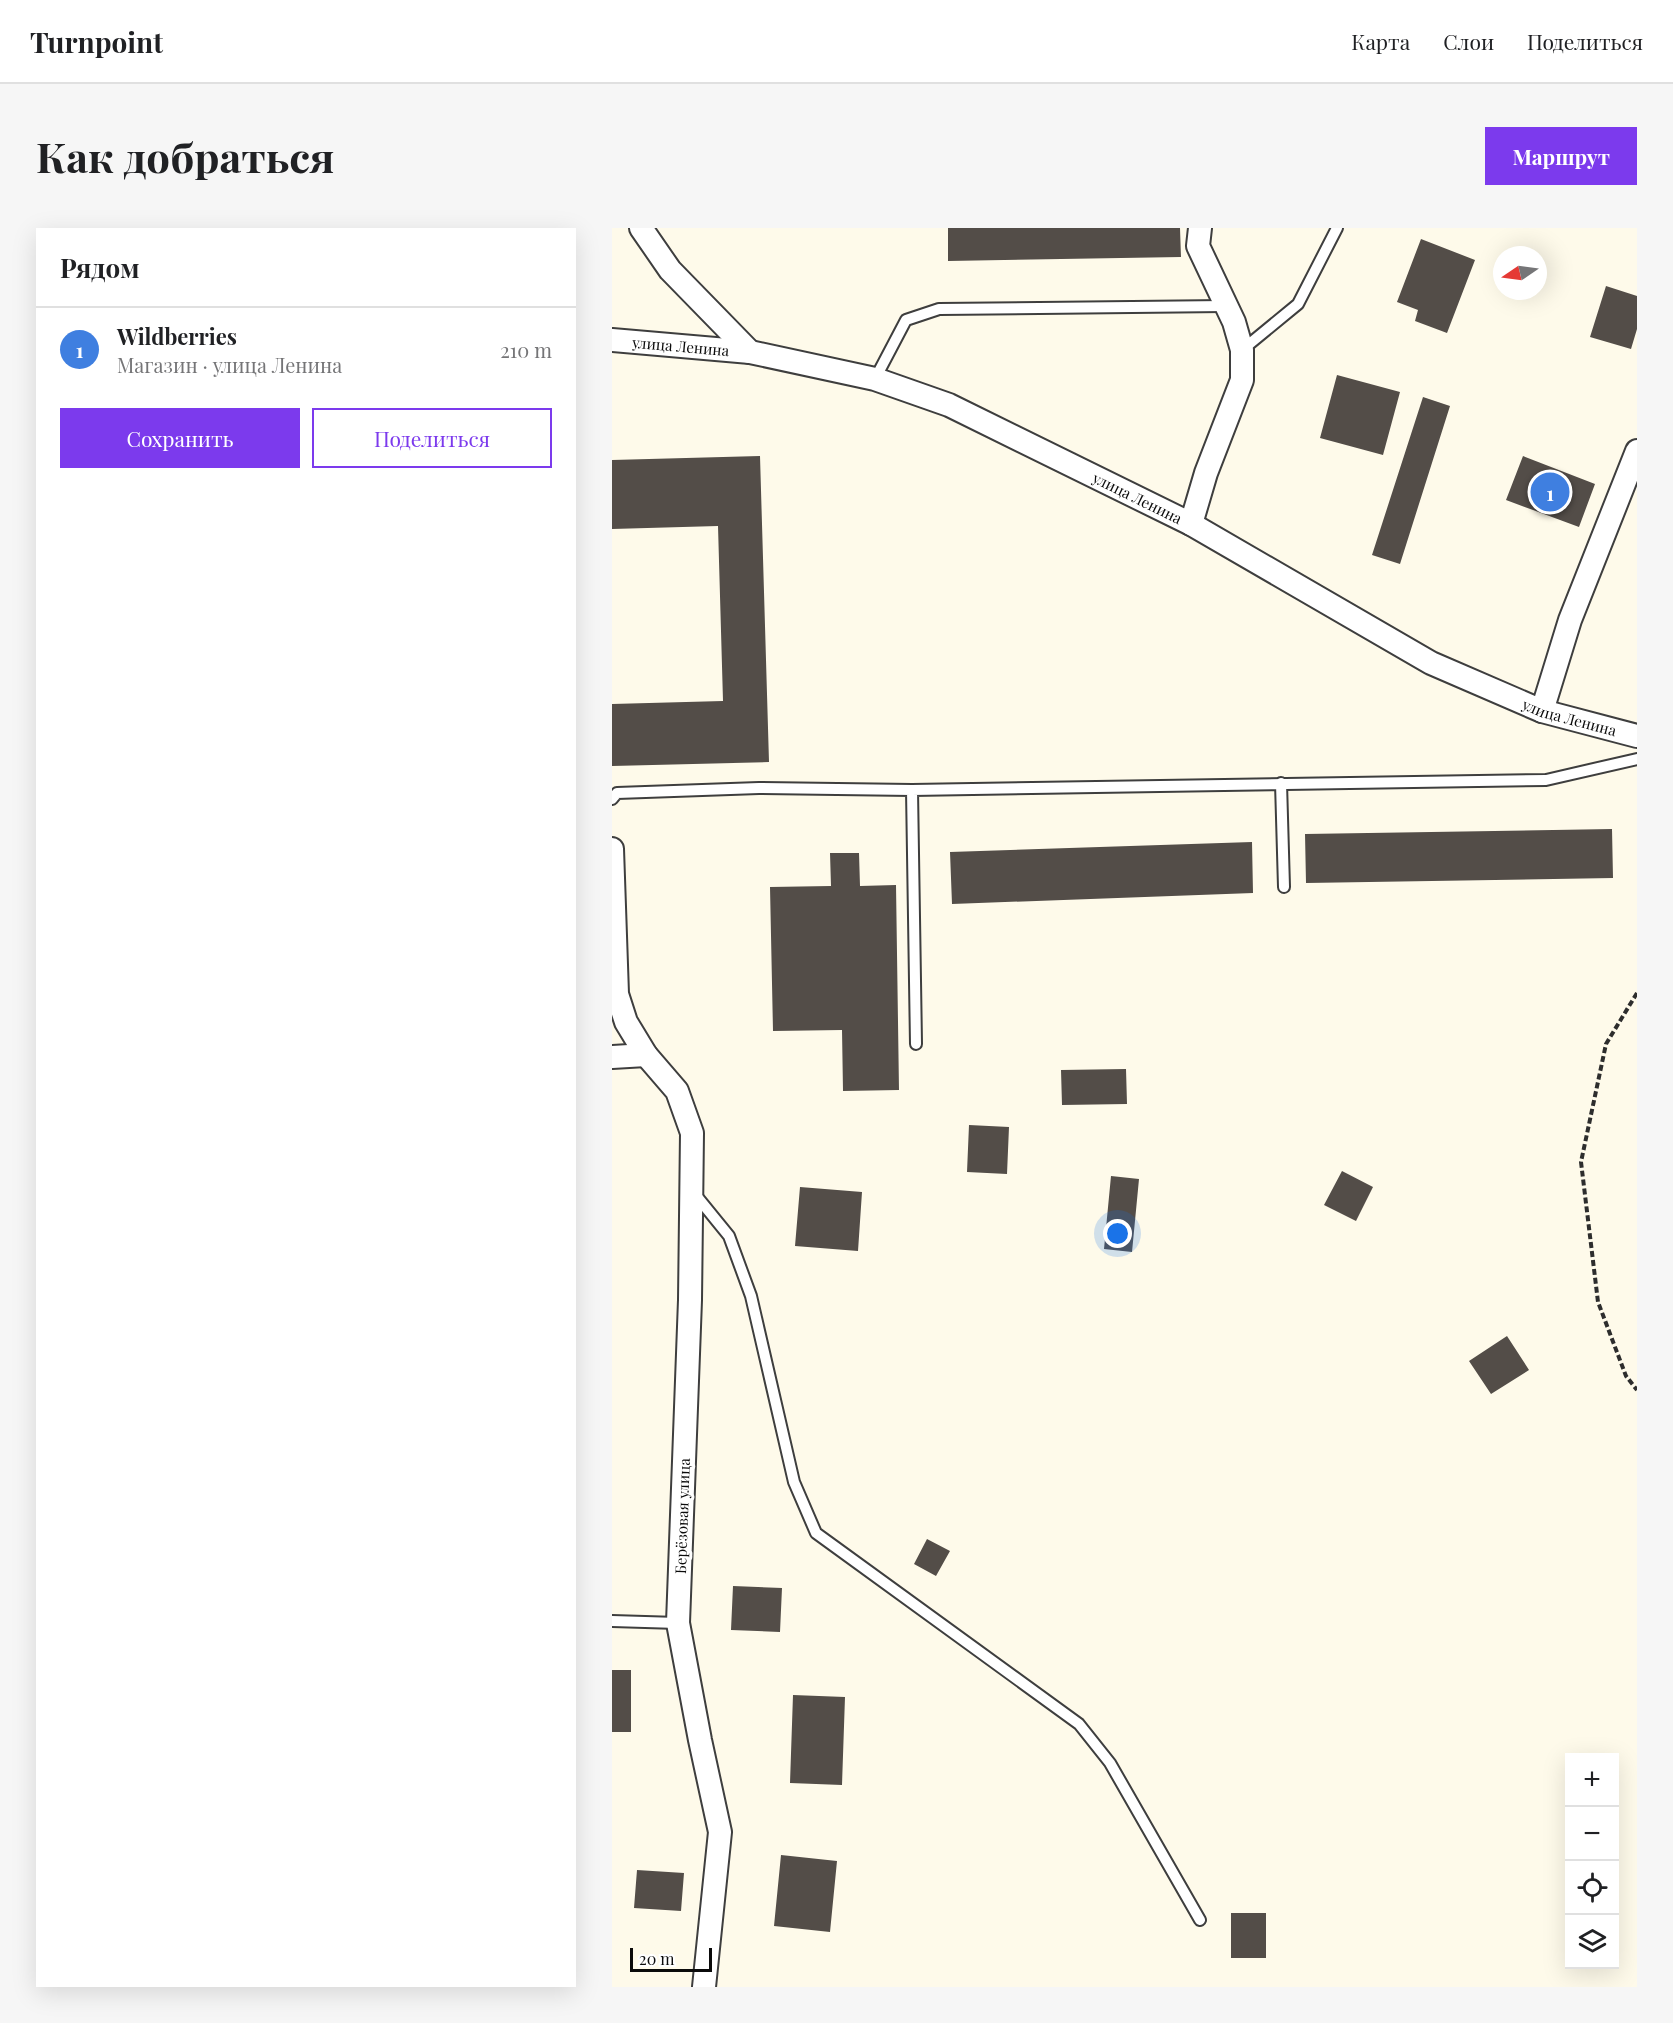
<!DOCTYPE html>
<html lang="ru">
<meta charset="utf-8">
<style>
:root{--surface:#fff;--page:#f6f6f6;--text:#202124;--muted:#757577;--line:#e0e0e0;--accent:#7c3aed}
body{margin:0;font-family:"Playfair Display",serif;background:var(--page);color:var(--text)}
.controls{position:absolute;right:18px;bottom:18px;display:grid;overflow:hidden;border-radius:0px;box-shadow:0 6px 24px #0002}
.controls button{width:54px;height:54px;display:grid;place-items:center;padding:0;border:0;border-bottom:2px solid var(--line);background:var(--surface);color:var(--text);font:30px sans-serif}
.compass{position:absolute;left:881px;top:18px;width:54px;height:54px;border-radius:50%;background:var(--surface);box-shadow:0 6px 24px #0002;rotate:257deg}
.scale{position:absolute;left:18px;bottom:15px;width:82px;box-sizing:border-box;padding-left:6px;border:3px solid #0b0b0b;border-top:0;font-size:16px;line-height:21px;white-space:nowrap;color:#0b0b0b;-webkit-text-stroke:4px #fff;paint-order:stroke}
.you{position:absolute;left:506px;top:1006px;width:21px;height:21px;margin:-15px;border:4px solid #fff;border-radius:50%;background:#1a73e8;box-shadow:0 0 0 9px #1a73e833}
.badge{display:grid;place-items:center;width:39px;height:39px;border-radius:50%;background:var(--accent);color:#fff;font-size:20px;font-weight:700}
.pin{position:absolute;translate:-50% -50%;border:3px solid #fff;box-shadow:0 2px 6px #0006}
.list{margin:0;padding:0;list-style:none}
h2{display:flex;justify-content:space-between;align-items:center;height:78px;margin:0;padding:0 24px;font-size:26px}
h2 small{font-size:20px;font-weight:400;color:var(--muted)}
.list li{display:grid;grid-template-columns:39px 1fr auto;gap:18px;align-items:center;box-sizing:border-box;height:84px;padding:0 24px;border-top:2px solid var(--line)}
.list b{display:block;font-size:22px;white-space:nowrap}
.list p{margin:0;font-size:20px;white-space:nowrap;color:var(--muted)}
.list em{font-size:20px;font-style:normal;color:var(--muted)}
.actions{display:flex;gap:12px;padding:18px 24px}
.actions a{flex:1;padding:14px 0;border:2px solid var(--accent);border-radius:0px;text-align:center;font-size:21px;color:var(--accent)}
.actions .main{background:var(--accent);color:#fff}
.icon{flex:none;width:33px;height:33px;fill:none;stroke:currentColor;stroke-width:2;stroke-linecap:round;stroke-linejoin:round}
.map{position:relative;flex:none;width:1025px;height:1759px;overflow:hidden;border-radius:0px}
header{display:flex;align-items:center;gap:36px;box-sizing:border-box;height:84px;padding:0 30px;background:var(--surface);border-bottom:2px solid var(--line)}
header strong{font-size:28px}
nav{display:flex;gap:33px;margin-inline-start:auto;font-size:21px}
.intro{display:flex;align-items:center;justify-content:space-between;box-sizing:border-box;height:144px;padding:0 36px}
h1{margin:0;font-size:42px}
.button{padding:15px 27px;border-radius:0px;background:var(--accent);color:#fff;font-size:21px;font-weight:700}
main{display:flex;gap:36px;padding:0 36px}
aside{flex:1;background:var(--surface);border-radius:0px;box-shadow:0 6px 24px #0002}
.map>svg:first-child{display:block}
.building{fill:#534d48}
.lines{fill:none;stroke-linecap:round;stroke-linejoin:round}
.lane-casing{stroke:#3e3e3e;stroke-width:14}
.street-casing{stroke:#3e3e3e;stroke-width:26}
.path{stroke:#2d2d2d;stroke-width:4;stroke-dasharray:6 3;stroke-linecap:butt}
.lane{stroke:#fff;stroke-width:10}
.street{stroke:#fff;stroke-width:22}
.labels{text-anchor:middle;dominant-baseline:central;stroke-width:6;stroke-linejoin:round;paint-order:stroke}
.street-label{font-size:15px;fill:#0b0b0b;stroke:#fff}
</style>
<header>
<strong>Turnpoint</strong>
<nav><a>Карта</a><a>Слои</a><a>Поделиться</a></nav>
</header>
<div class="intro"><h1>Как добраться</h1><a class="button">Маршрут</a></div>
<main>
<aside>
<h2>Рядом<small></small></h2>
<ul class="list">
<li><span class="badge" style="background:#3f7fe0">1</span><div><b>Wildberries</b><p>Магазин · улица Ленина</p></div><em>210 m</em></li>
</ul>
<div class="actions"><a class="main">Сохранить</a><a>Поделиться</a></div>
</aside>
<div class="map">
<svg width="1025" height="1759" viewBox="0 0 1025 1759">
<rect width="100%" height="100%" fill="#fefaea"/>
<path class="building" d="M336,0H568L569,29L336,33Z
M809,11L863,32L835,105L803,93L806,82L785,74Z
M994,58L1025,68V101L1019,121L978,109Z
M725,147L788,164L771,227L708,210Z
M811,169L838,178L788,336L760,327Z
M148,228L157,534L0,538V476L111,473L106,298L0,301V232Z
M911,228L983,256L967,299L894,272Z
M1000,601L1001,650L694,655L693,606Z
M640,614L641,665L340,676L338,624Z
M218,625H247L248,658L284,657L287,862L231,863L230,802L161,803L158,659L219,658Z
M514,841L515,876L450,877L449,842Z
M357,897L397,899L395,946L355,944Z
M730,943L761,959L744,993L712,977Z
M499,948L527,951L520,1024L492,1021Z
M188,959L250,964L246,1023L183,1018Z
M895,1108L917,1142L879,1166L857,1133Z
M315,1311L338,1323L324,1348L302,1336Z
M121,1358L170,1360L168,1404L119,1402Z
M0,1442H19V1504H0Z
M181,1467L233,1469L230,1557L178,1555Z
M169,1627L225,1633L218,1704L162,1698Z
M25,1642L72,1645L69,1683L22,1680Z
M619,1685H654V1730H619Z"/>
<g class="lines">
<g class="lane-casing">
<path id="lane" d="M630,122L686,76L725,0
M263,151L294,92L327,81L613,78
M669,555L672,659
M300,562L304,816
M0,571L5,565L147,560L300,562L934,552L1025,531
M82,965L117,1008L139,1068L182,1254L204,1305L467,1496L498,1535L588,1692
M0,1393L66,1395"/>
</g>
<g class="street-casing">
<g id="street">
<path d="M29,0L58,42L138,124"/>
<path id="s1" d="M0,112L138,124L263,151L337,177L579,296L819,435L930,483L1025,508"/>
<path d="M579,296L594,245L630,152V122L622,94L586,18L588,0"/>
<path d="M930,483L958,392L1025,223"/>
<path d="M0,621L5,766L14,794L34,827L65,863L80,905L78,1072L66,1395L88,1512L108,1604L92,1759"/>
<path d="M0,829L34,827"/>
</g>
</g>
<path class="path" d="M1025,765L994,816L969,934L986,1074L1014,1148L1025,1162"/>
<use href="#lane" class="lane"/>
<use href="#street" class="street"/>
</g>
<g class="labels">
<g class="street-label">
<text stroke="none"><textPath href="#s1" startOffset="69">улица Ленина</textPath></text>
<text stroke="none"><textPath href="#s1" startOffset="555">улица Ленина</textPath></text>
<text stroke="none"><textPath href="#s1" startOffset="1041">улица Ленина</textPath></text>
<text transform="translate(70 1288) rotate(-88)">Берёзовая улица</text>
</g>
</g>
</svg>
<div class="controls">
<button>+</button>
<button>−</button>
<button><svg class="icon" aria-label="locate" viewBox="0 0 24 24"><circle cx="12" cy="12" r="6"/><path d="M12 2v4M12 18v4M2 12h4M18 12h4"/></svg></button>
<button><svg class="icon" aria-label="layers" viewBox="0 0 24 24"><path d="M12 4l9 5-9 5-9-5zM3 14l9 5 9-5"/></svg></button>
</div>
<svg class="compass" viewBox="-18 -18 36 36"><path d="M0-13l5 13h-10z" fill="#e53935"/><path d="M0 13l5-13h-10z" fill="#757577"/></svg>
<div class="scale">20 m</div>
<div class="you"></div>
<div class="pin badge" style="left:938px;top:264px;background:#3f7fe0">1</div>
</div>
</main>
